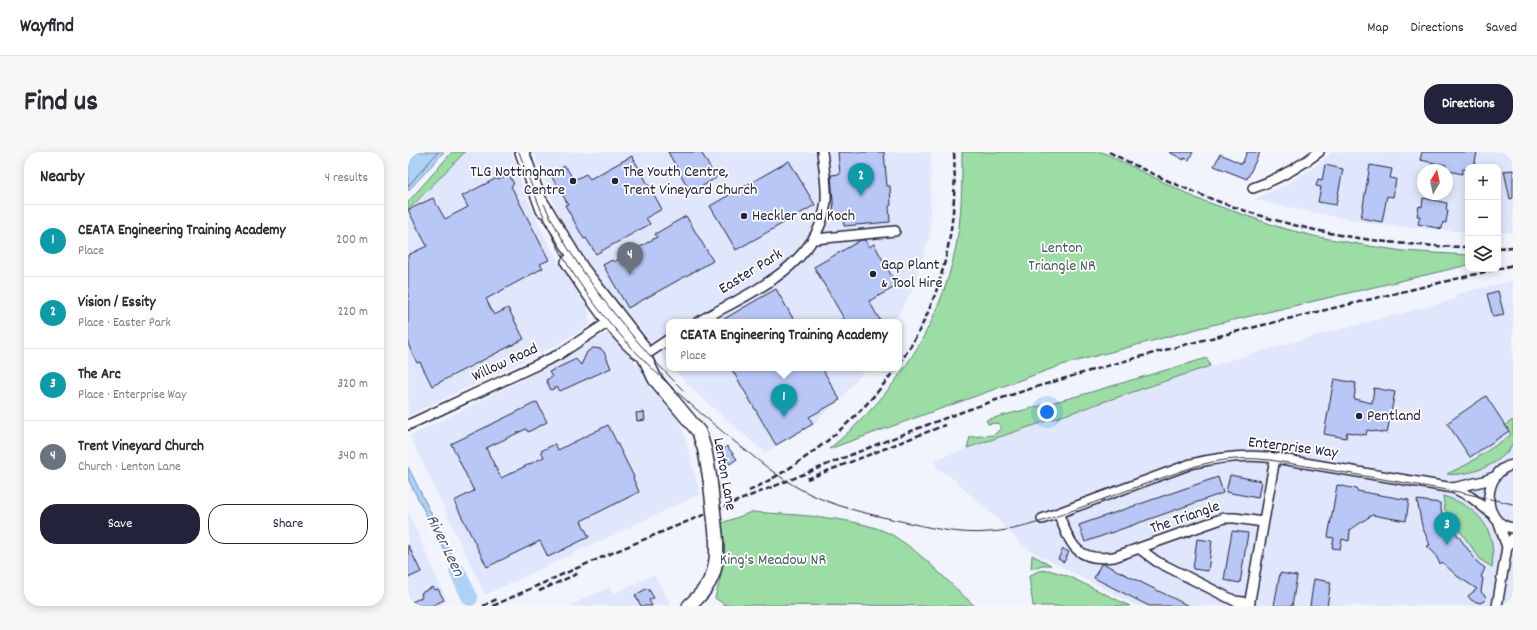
<!DOCTYPE html>
<meta charset="utf-8">
<style>
:root{--surface:#fff;--page:#f7f7f7;--text:#2b2b33;--muted:#7c7c81;--line:#e1e1e2;--accent:#22223b}
body{margin:0;font-family:Dekko,sans-serif;background:var(--page);color:var(--text)}
.controls{position:absolute;right:12px;top:12px;display:grid;overflow:hidden;border-radius:8px;box-shadow:0 2px 10px #0003}
.controls button{width:36px;height:36px;display:grid;place-items:center;padding:0;border:0;border-bottom:1px solid var(--line);background:var(--surface);color:var(--text);font:20px sans-serif}
.compass{position:absolute;left:1009px;top:12px;width:36px;height:36px;border-radius:50%;background:var(--surface);box-shadow:0 2px 10px #0003;rotate:9deg}
.you{position:absolute;left:639px;top:260px;width:14px;height:14px;margin:-10px;border:3px solid #fff;border-radius:50%;background:#1a73e8;box-shadow:0 0 0 6px #1a73e833}
.badge{display:grid;place-items:center;width:26px;height:26px;border-radius:50%;background:var(--accent);color:#fff;font-size:13px;font-weight:700}
.pin{position:absolute;translate:-50% -33px;filter:drop-shadow(0 1px 2px #0008)}
.pin::after{content:'';position:absolute;top:21px;width:14px;height:12px;background:inherit;clip-path:polygon(0 0,100% 0,50% 100%)}
.popup{position:absolute;left:258px;top:167px;width:236px;height:52px;box-sizing:border-box;display:grid;place-content:center;border-radius:8px;background:var(--surface);filter:drop-shadow(0 1px 3px #0005);font-size:13px;white-space:nowrap;color:var(--muted)}
.popup b{font-size:15px;color:var(--text)}
.popup::after{content:'';position:absolute;left:50%;top:100%;margin-left:-8px;border:8px solid transparent;border-top-color:var(--surface)}
.list{margin:0;padding:0;list-style:none}
h2{display:flex;justify-content:space-between;align-items:center;height:52px;margin:0;padding:0 16px;font-size:17px}
h2 small{font-size:13px;font-weight:400;color:var(--muted)}
.list li{display:grid;grid-template-columns:26px 1fr auto;gap:12px;align-items:center;box-sizing:border-box;height:72px;padding:0 16px;border-top:1px solid var(--line)}
.list b{display:block;font-size:15px;white-space:nowrap}
.list p{margin:0;font-size:13px;white-space:nowrap;color:var(--muted)}
.list em{font-size:13px;font-style:normal;color:var(--muted)}
.actions{display:flex;gap:8px;padding:12px 16px}
.actions a{flex:1;padding:9px 0;border:1px solid var(--accent);border-radius:16px;text-align:center;font-size:14px;color:var(--accent)}
.actions .main{background:var(--accent);color:#fff}
.icon{flex:none;width:22px;height:22px;fill:none;stroke:currentColor;stroke-width:2;stroke-linecap:round;stroke-linejoin:round}
.map{position:relative;flex:none;width:1105px;height:454px;overflow:hidden;border-radius:16px}
header{display:flex;align-items:center;gap:24px;box-sizing:border-box;height:56px;padding:0 20px;background:var(--surface);border-bottom:1px solid var(--line)}
header strong{font-size:19px}
nav{display:flex;gap:22px;margin-inline-start:auto;font-size:14px}
.intro{display:flex;align-items:center;justify-content:space-between;box-sizing:border-box;height:96px;padding:0 24px}
h1{margin:0;font-size:28px}
.button{padding:10px 18px;border-radius:16px;background:var(--accent);color:#fff;font-size:14px;font-weight:700}
main{display:flex;gap:24px;padding:0 24px}
aside{flex:1;background:var(--surface);border-radius:16px;box-shadow:0 2px 10px #0003}
.map>svg:first-child{display:block}
.built{fill:#e0e6fb;fill-rule:evenodd}
.green{fill:#9cdca5;stroke:#5f7f70}
.water{fill:#aed2f6;stroke:#768cab}
.lines{fill:none;stroke-linecap:round;stroke-linejoin:round}
.shore{stroke:#5a6886;stroke-width:1}
.river{stroke:#aed2f6;stroke-width:16}
.building{fill:#b9c7f7;stroke:#22223b}
.street-casing{stroke:#22223b;stroke-width:12}
.secondary-casing{stroke:#22223b;stroke-width:16}
.street{stroke:#fff;stroke-width:9}
.secondary{stroke:#fff;stroke-width:13}
.tram{stroke:#22223b;stroke-width:1}
.rail{stroke:#22223b;stroke-width:2.5;stroke-dasharray:6 3;stroke-linecap:butt}
.secondary-bridge-casing{stroke:#22223b;stroke-width:16;stroke-linecap:butt}
.secondary-bridge{stroke:#fff;stroke-width:13}
.poi-dot{fill:#22223b;stroke:#fff;stroke-width:1.5}
.labels{text-anchor:middle;dominant-baseline:central;stroke-width:3.5;stroke-linejoin:round;paint-order:stroke}
.poi-label{font-size:16px;fill:#22223b;stroke:#fff;text-anchor:start}
.park-label{font-size:16px;fill:#475a5b;stroke:#fff}
.street-label{font-size:16px;fill:#22223b;stroke:#fff}
.water-label{font-size:17px;font-style:italic;fill:#4c5773;stroke:#fff}
</style>
<header>
<strong>Wayfind</strong>
<nav><a>Map</a><a>Directions</a><a>Saved</a></nav>
</header>
<div class="intro"><h1>Find us</h1><a class="button">Directions</a></div>
<main>
<aside>
<h2>Nearby<small>4 results</small></h2>
<ul class="list">
<li><span class="badge" style="background:#0f9aa8">1</span><div><b>CEATA Engineering Training Academy</b><p>Place</p></div><em>200 m</em></li>
<li><span class="badge" style="background:#0f9aa8">2</span><div><b>Vision / Essity</b><p>Place · Easter Park</p></div><em>220 m</em></li>
<li><span class="badge" style="background:#0f9aa8">3</span><div><b>The Arc</b><p>Place · Enterprise Way</p></div><em>320 m</em></li>
<li><span class="badge" style="background:#6b7280">4</span><div><b>Trent Vineyard Church</b><p>Church · Lenton Lane</p></div><em>340 m</em></li>
</ul>
<div class="actions"><a class="main">Save</a><a>Share</a></div>
</aside>
<div class="map">
<svg width="1105" height="454" viewBox="0 0 1105 454">
<rect width="100%" height="100%" fill="#f1f4fd"/>
<filter id="ink" filterUnits="userSpaceOnUse"><feTurbulence type="fractalNoise" baseFrequency=".025" numOctaves="2"/><feDisplacementMap in="SourceGraphic" scale="8" xChannelSelector="R" yChannelSelector="G"/><feConvolveMatrix kernelMatrix="1 2 1 2 8 2 1 2 1" color-interpolation-filters="sRGB"/></filter>
<g filter="url(#ink)">
<path class="built" d="M57,0H103L121,51L142,95L180,154L182,173L145,195L0,264V59Z
M125,0H523L522,83L504,139L486,170H261V212L183,117L149,59Z
M925,0H1105V80L1090,81V15H1060V80L972,73L923,64L848,48L849,46L881,31L905,16ZM1015,18H1039V42H1015Z
M1105,129V454H729L623,399L611,390L588,366L542,324L530,317L526,308L816,210L921,180L1049,147L1048,142Z
M201,181L205,183L263,254L275,278L292,342L77,443L2,284L152,209L194,183Z
M265,216H458L432,248L406,271L357,301L284,237Z
M0,359L39,449L30,454H0Z
M246,423L263,454H161L201,435L206,442Z"/>
<path class="green" d="M44,0H57L0,58V50Z
M554,0H694L790,47L874,76L910,85L962,94L995,99L1060,103V113L800,174L654,213L421,297C490,241 539,165 551,76C554,50 554,25 554,0Z
M799,206L802,214L559,296L562,285L586,283L594,275L589,271L580,272L578,268L673,243Z
M1105,268C1105,274 1105,284 1105,290C1097,312 1060,325 1039,322L1060,312L1103,283L1097,273Z
M1035,344C1071,355 1089,377 1084,415L1073,408L1037,358Z
M344,360C384,363 452,364 486,384C517,403 540,431 567,454L317,453L307,446C315,417 319,402 314,371Z
M624,403L643,413H634L623,417Z
M641,418L660,424L722,454H625L621,424L630,419Z"/>
<path class="water" d="M9,0H36L0,39V11Z
M0,315L48,411L64,437L56,441L42,409L0,327Z"/>
<g class="lines">
<path class="shore" d="M0,34L30,0"/>
<path class="river" d="M49,419L62,446"/>
</g>
<path class="building" d="M260,0H293L308,26L283,41Z
M430,0H476L479,34H482L483,53L481,54L482,70L436,74L435,61L426,62L423,23L432,22Z
M761,0H785L781,8L776,6V8Z
M839,0H852L839,27L806,14L812,2L834,12Z
M1014,0H1069L1066,15H1060V18L1055,17L1054,22L1037,18L1038,13L1012,8Z
M224,4L254,57L238,66L242,72L188,102L178,86L176,87L157,53L160,52L142,22L157,14L166,28L178,22L182,27Z
M381,9L407,53L328,98L302,54Z
M917,13L935,17L928,53L910,50L913,35L908,34L910,27L914,28Z
M962,13L984,17L982,26L988,27L985,45L979,44L974,70L953,66Z
M1105,18V46L1102,47L1096,19Z
M101,23L106,32L103,34L141,108L132,112L135,116L78,147L86,163L100,156L116,187L24,234L12,210L9,211L0,192V103L19,94L0,58L25,46L37,67L60,55L54,44L89,26L90,28Z
M1015,46L1039,51L1038,58H1040L1038,71L1035,70L1034,77L1010,72L1012,64H1009L1011,54L1014,55Z
M278,64L305,109L220,156L195,113L204,108L206,110L249,85L247,82Z
M453,88H457L461,95L466,92L489,134L461,149L473,170H438L406,115Z
M368,137L387,170H311L340,153Z
M1090,139L1096,163L1085,165L1079,142Z
M185,196L193,197L196,200L203,216L152,239L149,235L143,238L138,228L144,225L141,220L168,207L173,213L179,200Z
M323,216H414L432,248L401,265L405,272L368,293Z
M926,227L948,231L946,247L964,251L966,236L987,240L979,281L959,278L958,283L939,280L938,286L916,282Z
M1078,244L1101,279L1062,305L1039,271Z
M129,250L139,270L120,280L118,277L78,296L93,326L136,305L133,299L147,292L150,298L200,273L226,325L225,326L231,340L173,369L181,385L140,405L132,389L79,415L46,349L66,339L43,292Z
M236,260L237,268L229,269L228,261Z
M319,294L329,307L322,312L312,300Z
M822,323L853,329L850,346L818,340Z
M810,325L815,341L677,390L671,373Z
M929,333L949,337V339L1001,348L998,369L964,363L942,378L941,389L934,387L932,397L924,396L926,386L920,385Z
M1009,348L1032,351L1034,362L1070,411L1077,416L1073,425L1075,426L1073,440L1079,446L1076,449L1072,451L1063,448L1060,444L1069,437L1049,424L1034,410L1032,412L1027,402L1019,394L1022,393L1014,374Z
M824,379L840,381L832,431L816,428Z
M789,387L804,389L800,419L785,417Z
M0,393L13,420L0,426Z
M655,397L661,400L656,410L650,407Z
M693,412H696L781,454H741L686,426Z
M872,421L889,424L884,454H866Z
M906,427L923,430L919,454H902Z
M25,435L27,438L30,437L36,448L23,454H0V452L14,445L13,441Z
M240,436L246,446L241,448L244,454H233L227,443Z"/>
<g class="lines">
<g class="street-casing">
<path id="street" d="M845,36C870,27 890,16 911,0
M407,87L487,79
M290,170C340,141 411,115 418,49C419,33 416,16 414,0
M236,204L261,187
M0,273L150,203L202,169V164
M1105,313C1075,318 1071,372 1105,376
M1045,336L1076,329L1086,325
M650,361C663,392 667,410 706,405L816,366H827L855,370
M634,367L783,312C812,305 838,302 867,306L1045,336L1063,345L1083,361
M1091,372L1099,395
M732,397L748,409L827,449L842,451
M841,454L867,306
M1089,454L1099,395L1105,386"/>
</g>
<g class="secondary-casing">
<path id="secondary" d="M114,0L135,58
M133,50L174,117L234,194L236,204L247,227L291,280L297,299L302,327
M160,110C173,131 215,194 235,203
M281,454C305,433 311,415 308,383"/>
</g>
<use href="#street" class="street"/>
<use href="#secondary" class="secondary"/>
<path class="tram" d="M111,0C126,39 139,79 161,115C204,184 265,239 327,290C349,307 369,325 394,338C424,354 456,361 488,368C519,375 550,383 582,380C614,378 644,366 674,355C712,341 750,327 788,314C813,307 836,305 862,308L1051,340L1105,352
M136,52C166,117 225,189 276,239"/>
<path class="rail" d="M701,0C819,62 926,93 1060,95
M1090,96L1105,95
M491,212C535,149 550,76 546,0
M399,327L537,273
M341,339C399,310 450,269 488,216
M131,439L171,421
M75,454L89,447
M85,454C181,409 280,369 379,329C467,293 556,256 648,229C799,183 952,151 1105,113"/>
<g class="secondary-bridge-casing">
<path id="secondary-bridge" d="M302,327L308,383"/>
</g>
<use href="#secondary-bridge" class="secondary-bridge"/>
</g>
</g>
<g class="poi-dot">
<circle cx="165" cy="29" r="4"/>
<circle cx="207" cy="29" r="4"/>
<circle cx="336" cy="64" r="4"/>
<circle cx="465" cy="122" r="4"/>
<circle cx="951" cy="264" r="4"/>
</g>
<g class="labels">
<g class="poi-label">
<text x="157" y="20" text-anchor="end">TLG Nottingham<tspan x="157" dy="18">Centre</tspan></text>
<text x="215" y="20">The Youth Centre,<tspan x="215" dy="18">Trent Vineyard Church</tspan></text>
<text x="344" y="64">Heckler and Koch</text>
<text x="473" y="113">Gap Plant<tspan x="473" dy="18">&amp; Tool Hire</tspan></text>
<text x="959" y="264">Pentland</text>
</g>
<g class="park-label">
<text x="654" y="96">Lenton<tspan x="654" dy="18">Triangle NR</tspan></text>
<text x="365" y="408">King's Meadow NR</text>
</g>
<g class="street-label">
<text transform="translate(343 120) rotate(-32)">Easter Park</text>
<text transform="translate(97 211) rotate(-25)">Willow Road</text>
<text transform="translate(885 296) rotate(7)">Enterprise Way</text>
<text transform="translate(316 322) rotate(80)">Lenton Lane</text>
<text transform="translate(777 366) rotate(-19)">The Triangle</text>
</g>
<g class="water-label">
<text transform="translate(36 394) rotate(64)">River Leen</text>
</g>
</g>
</svg>
<div class="controls">
<button>+</button>
<button>−</button>
<button><svg class="icon" aria-label="layers" viewBox="0 0 24 24"><path d="M12 4l9 5-9 5-9-5zM3 14l9 5 9-5"/></svg></button>
</div>
<svg class="compass" viewBox="-18 -18 36 36"><path d="M0-13l5 13h-10z" fill="#e53935"/><path d="M0 13l5-13h-10z" fill="#7c7c81"/></svg>
<div class="you"></div>
<div class="pin badge" style="left:376px;top:265px;background:#0f9aa8">1</div>
<div class="popup"><b>CEATA Engineering Training Academy</b>Place</div>
<div class="pin badge" style="left:453px;top:44px;background:#0f9aa8">2</div>
<div class="pin badge" style="left:1039px;top:393px;background:#0f9aa8">3</div>
<div class="pin badge" style="left:222px;top:123px;background:#6b7280">4</div>
</div>
</main>
